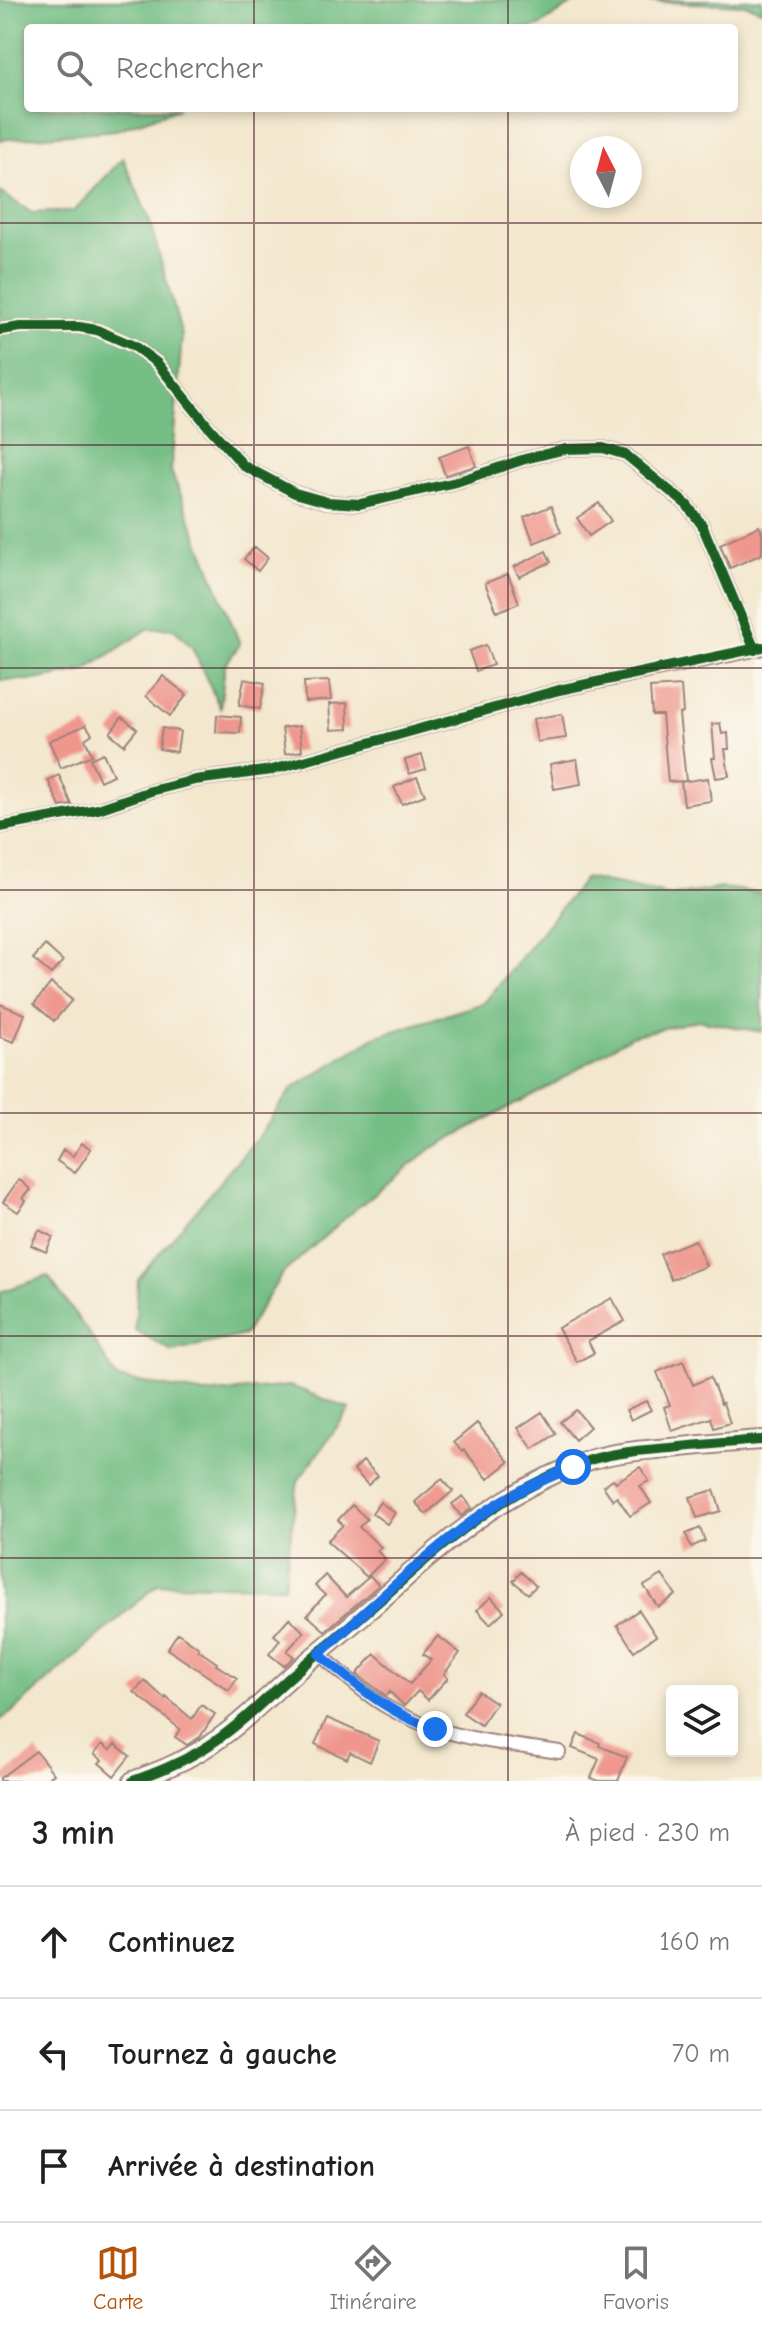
<!DOCTYPE html>
<html lang="fr">
<meta charset="utf-8">
<style>
:root{--surface:#fff;--page:#f6f6f6;--text:#202124;--muted:#757577;--line:#e0e0e0;--accent:#b45309}
body{margin:0;font-family:"Comic Neue",sans-serif;background:var(--page);color:var(--text)}
.controls{position:absolute;right:24px;bottom:24px;display:grid;overflow:hidden;border-radius:8px;box-shadow:0 4px 12px #0003}
.controls button{width:72px;height:72px;display:grid;place-items:center;padding:0;border:0;border-bottom:2px solid var(--line);background:var(--surface);color:var(--text);font:40px sans-serif}
.compass{position:absolute;left:570px;top:136px;width:72px;height:72px;border-radius:50%;background:var(--surface);box-shadow:0 4px 12px #0003;rotate:354deg}
.stop{position:absolute;width:24px;height:24px;margin:-18px;border:6px solid #1a73e8;border-radius:50%;background:#fff}
.stop.end{background:#1a73e8;border-color:#fff;box-shadow:0 2px 8px #0008}
.list{margin:0;padding:0;list-style:none}
h2{display:flex;justify-content:space-between;align-items:center;height:104px;margin:0;padding:0 32px;font-size:34px}
h2 small{font-size:26px;font-weight:400;color:var(--muted)}
.list li{display:grid;grid-template-columns:52px 1fr auto;gap:24px;align-items:center;box-sizing:border-box;height:112px;padding:0 32px;border-top:2px solid var(--line)}
.list b{display:block;font-size:30px;white-space:nowrap}
.list em{font-size:26px;font-style:normal;color:var(--muted)}
.icon{flex:none;width:44px;height:44px;fill:none;stroke:currentColor;stroke-width:2;stroke-linecap:round;stroke-linejoin:round}
.map{position:relative;flex:none;width:762px;height:1781px;overflow:hidden}
.search{position:absolute;background:var(--surface);box-shadow:0 4px 12px #0003;left:24px;right:24px;top:24px;height:88px;display:flex;align-items:center;gap:20px;box-sizing:border-box;padding:0 28px;border-radius:8px;color:var(--muted);font-size:30px}
.sheet{height:440px;background:var(--surface)}
nav{display:flex;justify-content:space-around;align-items:center;box-sizing:border-box;height:112px;border-top:2px solid var(--line);background:var(--surface);font-size:22px;color:var(--muted)}
nav a{display:grid;justify-items:center;gap:4px}
nav .on{color:var(--accent)}
.map>svg:first-child{display:block}
.forest{fill:#74be85;stroke:#5f6e58;stroke-width:2}
.building{fill:#ef968d}
.lines{fill:none;stroke-linecap:round;stroke-linejoin:round}
.street-casing{stroke:#9e837c;stroke-width:16}
.secondary-casing{stroke:#9e837c;stroke-width:22}
.street{stroke:#fff;stroke-width:12}
.secondary{stroke:#fff;stroke-width:18}
.cycleway-casing{stroke:#fbf7ec;stroke-width:15}
.cycleway{stroke:#1b5e20;stroke-width:10}
.route{stroke:#1a73e8;stroke-width:10}
.grid{fill:none;stroke:#4a1f2b;stroke-width:2;stroke-opacity:0.55}
</style>
<div class="map">
<svg width="762" height="1781" viewBox="0 0 762 1781">
<rect width="100%" height="100%" fill="#fbf7ec"/>
<filter id="ink" filterUnits="userSpaceOnUse"><feTurbulence type="fractalNoise" baseFrequency=".0125" numOctaves="2"/><feDisplacementMap in="SourceGraphic" scale="16" xChannelSelector="R" yChannelSelector="G"/><feConvolveMatrix kernelMatrix="1 2 1 2 8 2 1 2 1" color-interpolation-filters="sRGB"/></filter>
<filter id="wash" filterUnits="userSpaceOnUse"><feTurbulence type="fractalNoise" baseFrequency=".006" numOctaves="4" result="noise"/><feDisplacementMap in="SourceGraphic" scale="32" xChannelSelector="R" yChannelSelector="G"/><feGaussianBlur stdDeviation="1.8" result="paint"/><feColorMatrix in="noise" values="0 0 0 0 0 0 0 0 0 0 0 0 0 0 0 0 0 1.4 0 .05"/><feComposite in="paint" operator="in"/></filter>
<g filter="url(#wash)">
<rect width="100%" height="100%" fill="#f3e7ce"/>
<path class="forest" d="M0,0H578L541,25L533,28H28V108H179L116,130L0,140Z
M598,0H762V10L747,5Z
M123,158L149,219L182,336L171,471L240,644L225,665L220,708L192,647L173,628L148,629L84,671L35,680H0V192L32,213L74,211Z
M585,878L672,896L722,888L762,893V1032L698,1020L631,1036L552,1085L432,1148L353,1211L282,1274L244,1335L172,1351L135,1330L138,1279L256,1139L292,1089L375,1037L484,1003Z
M48,1276L90,1335L117,1378L205,1394L291,1386L350,1409L298,1481L284,1586L158,1584L11,1713L0,1720V1292Z"/>
<g id="blocks">
<path class="building" d="M469,446L476,466L445,475L439,457Z
M599,503L611,521L589,536L577,518Z
M551,506L561,532L534,543L524,517Z
M759,526L762,532V554L730,568L720,544Z
M255,547L268,558L258,571L244,559Z
M546,551L551,562L519,577L514,567Z
M508,574L519,603L497,612L485,583Z
M486,645L493,665L476,671L469,651Z
M163,676L187,695L170,716L146,696Z
M244,679L265,683L260,709L239,705Z
M329,681L331,700L305,702L304,682Z
M681,686L683,713L679,714L686,781L668,782L662,715H652L650,688Z
M347,703L348,729L331,730L329,704Z
M562,714L566,738L537,742L533,719Z
M217,715L241,717L240,733L216,732Z
M122,717L137,729L124,745L110,733Z
M720,723L722,734L728,733L729,749H725L729,776L716,778L712,758H715L712,724Z
M86,725L92,734L85,739L92,755L61,768L49,741Z
M299,726L302,751L285,754L282,728Z
M162,728L180,731L177,752L159,749Z
M103,753L113,775L100,781L90,759Z
M422,755L426,769L409,774L405,760Z
M577,759L581,784L554,789L550,764Z
M59,775L72,805L60,807L48,780Z
M417,777L425,795L402,804L394,787Z
M708,778L711,801L684,805L681,782Z
M45,945L63,961L51,974L33,959Z
M51,983L72,1000L54,1021L34,1004Z
M0,1004L25,1014L14,1042L0,1037Z
M82,1143L91,1149L75,1173L57,1161L63,1150L73,1156Z
M19,1179L31,1190L23,1198L26,1201L18,1212L3,1202Z
M39,1230L53,1237L46,1252L31,1245Z
M695,1240L706,1266L671,1280L660,1254Z
M612,1298L625,1321L588,1341L594,1353L577,1362L558,1328Z
M683,1361L693,1385L710,1377L721,1404L723,1403L730,1423L714,1428L711,1418L672,1431L664,1407L670,1405L657,1372Z
M646,1401L651,1410L631,1420L626,1410Z
M576,1410L590,1427L575,1440L560,1422Z
M542,1412L556,1434L533,1449L518,1428Z
M477,1423L509,1462L488,1479L464,1450L462,1452L454,1442Z
M363,1461L378,1476L368,1485L354,1470Z
M640,1467L649,1481L640,1486L651,1503L630,1516L617,1497L613,1500L603,1486L613,1479L616,1482Z
M442,1479L453,1491L426,1514L415,1502Z
M714,1490L721,1511L697,1518L690,1497Z
M463,1496L472,1508L461,1516L452,1504Z
M380,1502L395,1513L387,1524L372,1513Z
M352,1505L367,1519L359,1527L381,1547L377,1551L385,1559L367,1577L327,1541L343,1525L338,1520Z
M700,1528L705,1541L691,1547L686,1534Z
M521,1572L536,1586L528,1594L513,1581Z
M325,1575L346,1597L370,1576L379,1585L325,1631L307,1615L325,1595L315,1586Z
M662,1575L676,1595L658,1607L644,1586Z
M491,1597L504,1611L490,1624L477,1610Z
M639,1610L656,1636L634,1651L617,1625Z
M289,1618L304,1632L287,1651L294,1657L284,1666L269,1654L280,1640L274,1635Z
M178,1633L199,1648L198,1650L217,1663L216,1665L237,1678L229,1690L167,1649Z
M438,1636L460,1653L444,1674L448,1678L428,1700L418,1691L404,1706L390,1692L386,1696L357,1674L375,1654L410,1684L431,1660L423,1654Z
M145,1681L165,1699L166,1697L192,1719L201,1705L215,1714L200,1737L187,1745L175,1737L180,1729L134,1692Z
M478,1691L496,1703L481,1725L463,1713Z
M327,1718L379,1741L370,1762L350,1752L347,1759L315,1744Z
M578,1734L600,1743L599,1746L627,1757L618,1781H599L591,1778L599,1759L572,1748Z
M102,1744L110,1750L115,1744L130,1756L114,1776L99,1763L102,1760L94,1754Z
M36,1751L54,1774L44,1781H0V1778Z"/>
</g>
</g>
<g filter="url(#ink)">
<use href="#blocks" fill-opacity="0" stroke="#9e837c" stroke-width="2"/>
<g class="lines">
<g class="street-casing">
<path id="street" d="M0,330L21,327H79L97,330L134,346L157,363L208,426L244,466L295,493L327,502L360,504L456,482L525,459L566,449L603,448L626,455L687,505L702,525L755,650
M0,827L98,809L151,791L195,780L272,770L559,690L759,649
M319,1654C341,1671 362,1693 387,1707C439,1738 500,1743 559,1752"/>
</g>
<g class="secondary-casing">
<path id="secondary" d="M133,1781C157,1772 178,1764 200,1751C237,1729 266,1698 298,1670C330,1642 364,1615 395,1587C454,1533 516,1484 593,1459C618,1452 645,1450 671,1448C701,1445 732,1442 762,1440"/>
</g>
<use href="#street" class="street"/>
<use href="#secondary" class="secondary"/>
<g class="cycleway-casing">
<path id="cycleway" d="M0,330L21,327H79L97,330L134,346L157,363L208,426L244,466L295,493L327,502L360,504L456,482L525,459L566,449L603,448L626,455L687,505L702,525L755,650
M0,827L98,809L151,791L195,780L272,770L559,690L762,647
M133,1781C157,1772 178,1764 200,1751C237,1729 266,1698 298,1670C330,1642 364,1615 395,1587C454,1533 516,1484 593,1459C618,1452 645,1450 671,1448C701,1445 732,1442 762,1440"/>
</g>
<use href="#cycleway" class="cycleway"/>
</g>
</g>
<g class="lines" filter="url(#ink)">
<path class="route" d="M435,1729C387,1713 357,1685 319,1654C375,1604 429,1550 491,1508C517,1491 546,1478 573,1467"/>
</g>
<path class="grid" d="M254,0V28M508,0V28M254,108V1781M508,108V1781M0,223H762M0,445H762M0,668H762M0,890H762M0,1113H762M0,1336H762M0,1558H762"/>
</svg>
<div class="controls">
<button><svg class="icon" aria-label="layers" viewBox="0 0 24 24"><path d="M12 4l9 5-9 5-9-5zM3 14l9 5 9-5"/></svg></button>
</div>
<svg class="compass" viewBox="-18 -18 36 36"><path d="M0-13l5 13h-10z" fill="#e53935"/><path d="M0 13l5-13h-10z" fill="#757577"/></svg>
<div class="stop" style="left:573px;top:1467px"></div>
<div class="stop end" style="left:435px;top:1729px"></div>
<div class="search"><svg class="icon" aria-label="search" viewBox="0 0 24 24"><circle cx="10" cy="10" r="6"/><path d="M15 15l6 6"/></svg>Rechercher</div>
</div>
<section class="sheet">
<h2>3 min<small>À pied · 230 m</small></h2>
<ul class="list">
<li><svg class="icon" aria-label="ahead" viewBox="0 0 24 24"><path d="M12 20V5M6 11l6-6 6 6"/></svg><div><b>Continuez</b></div><em>160 m</em></li>
<li><svg class="icon" aria-label="left" viewBox="0 0 24 24"><path d="M17 20v-9H6M10 6l-5 5 5 5"/></svg><div><b>Tournez à gauche</b></div><em>70 m</em></li>
<li><svg class="icon" aria-label="arrive" viewBox="0 0 24 24"><path d="M6 21V4h12l-3 4 3 4H6"/></svg><div><b>Arrivée à destination</b></div></li>
</ul>
</section>
<nav>
<a class="on"><svg class="icon" aria-label="map" viewBox="0 0 24 24"><path d="M3 6l6-2 6 2 6-2v14l-6 2-6-2-6 2zM9 4v14M15 6v14"/></svg>Carte</a>
<a><svg class="icon" aria-label="directions" viewBox="0 0 24 24"><path d="M12 3l9 9-9 9-9-9zM9 14v-3h6M13 9l2 2-2 2"/></svg>Itinéraire</a>
<a><svg class="icon" aria-label="saved" viewBox="0 0 24 24"><path d="M7 4h10v16l-5-4-5 4z"/></svg>Favoris</a>
</nav>
